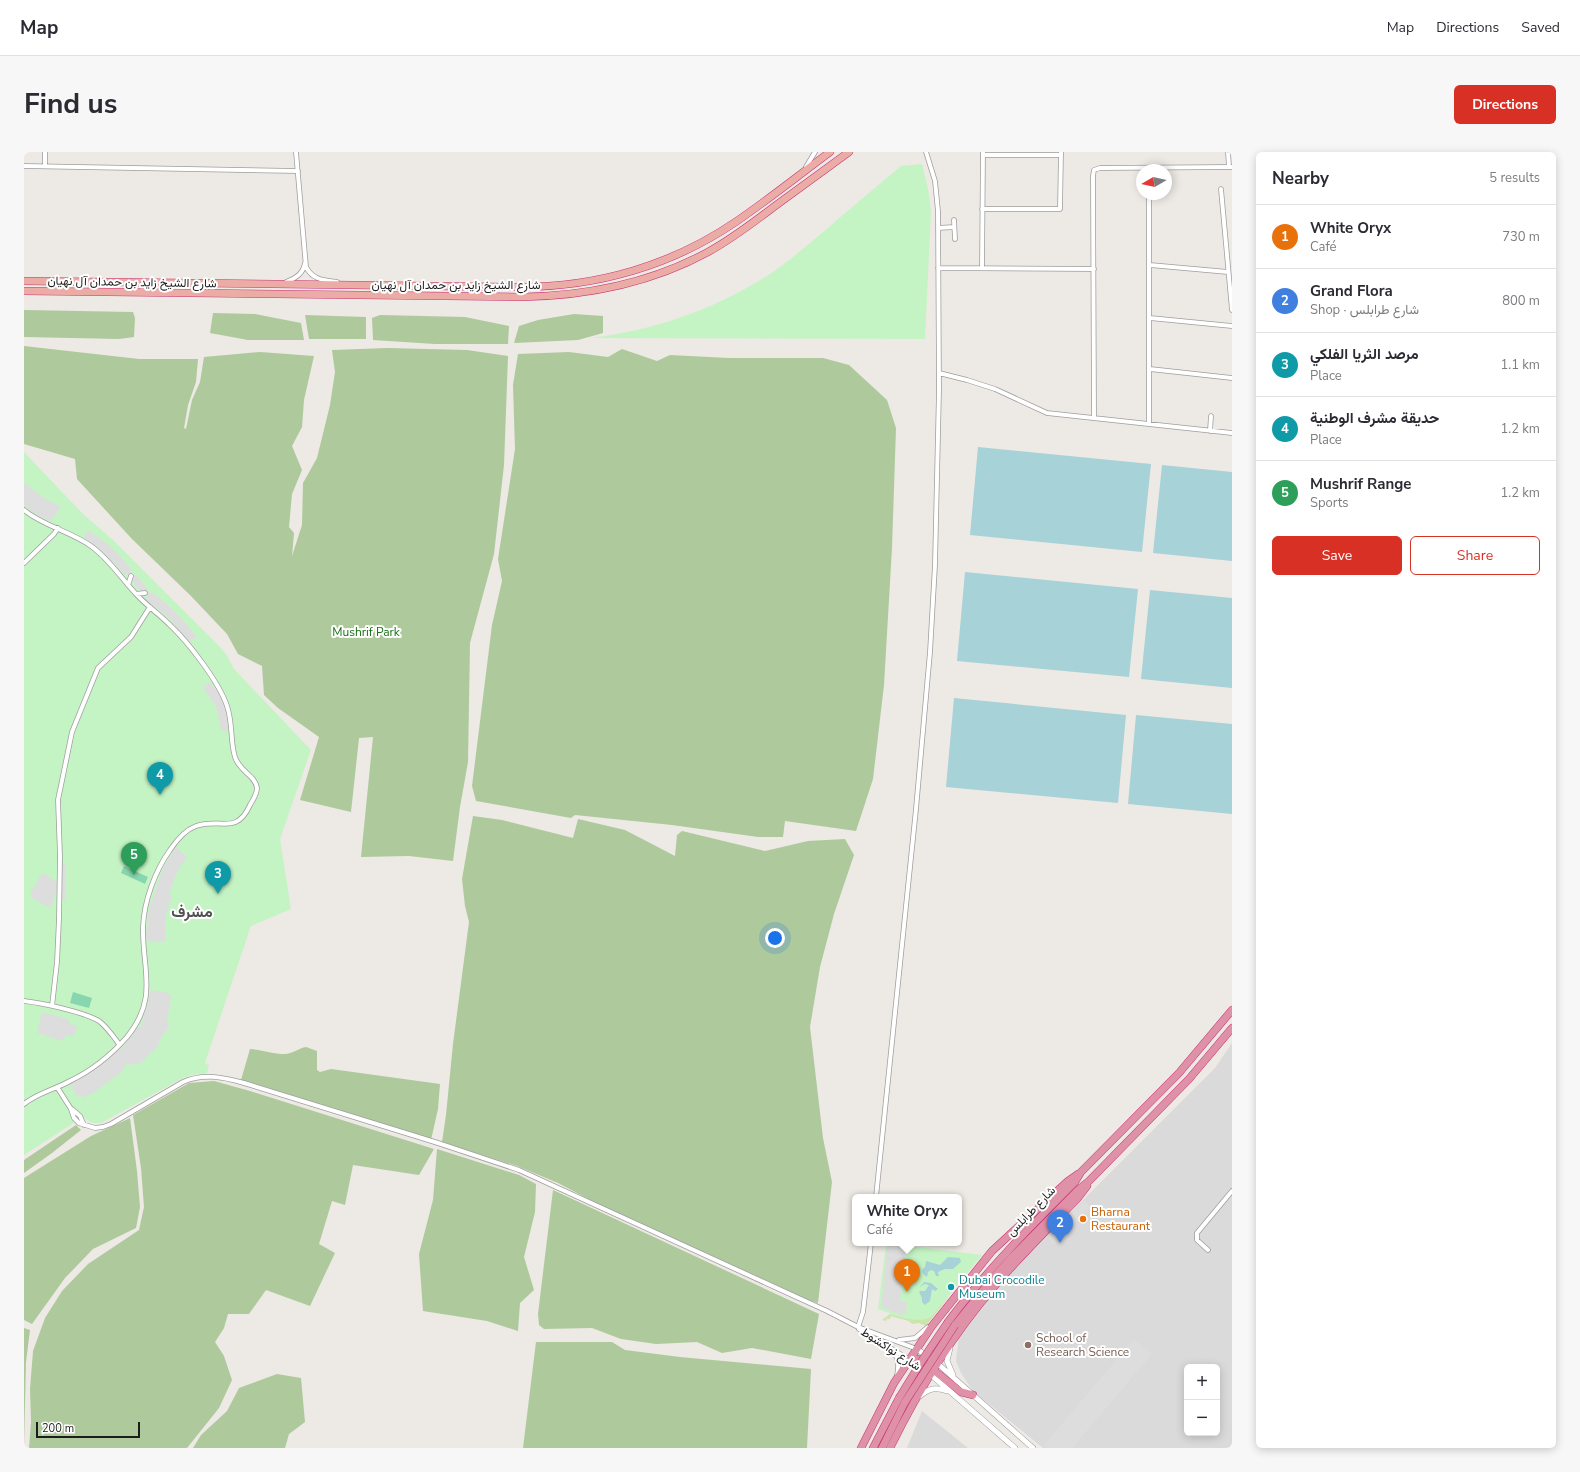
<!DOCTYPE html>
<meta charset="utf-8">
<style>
:root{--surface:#fff;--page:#f7f7f7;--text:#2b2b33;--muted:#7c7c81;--line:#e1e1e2;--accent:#d93025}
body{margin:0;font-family:"Nunito Sans",Vazirmatn,sans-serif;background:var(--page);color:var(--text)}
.controls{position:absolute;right:12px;bottom:12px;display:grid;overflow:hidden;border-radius:6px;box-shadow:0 2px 10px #0003}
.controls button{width:36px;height:36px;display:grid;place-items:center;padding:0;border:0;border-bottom:1px solid var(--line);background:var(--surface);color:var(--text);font:20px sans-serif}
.compass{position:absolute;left:1112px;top:12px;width:36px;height:36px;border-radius:50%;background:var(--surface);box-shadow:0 2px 10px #0003;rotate:261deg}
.scale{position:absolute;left:12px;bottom:10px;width:104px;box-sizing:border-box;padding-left:4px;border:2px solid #1d1d1d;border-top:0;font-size:11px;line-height:14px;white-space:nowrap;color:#1d1d1d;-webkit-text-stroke:3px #fff;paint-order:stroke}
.you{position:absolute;left:751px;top:786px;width:14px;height:14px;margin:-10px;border:3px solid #fff;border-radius:50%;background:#1a73e8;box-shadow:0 0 0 6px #1a73e833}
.badge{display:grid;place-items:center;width:26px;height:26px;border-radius:50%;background:var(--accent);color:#fff;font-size:13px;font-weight:700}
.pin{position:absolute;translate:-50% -33px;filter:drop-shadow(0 1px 2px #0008)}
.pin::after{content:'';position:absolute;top:21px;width:14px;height:12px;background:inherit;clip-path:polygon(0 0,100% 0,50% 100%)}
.popup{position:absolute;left:828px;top:1042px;width:110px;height:52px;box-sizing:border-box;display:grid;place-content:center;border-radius:6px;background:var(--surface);filter:drop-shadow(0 1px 3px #0005);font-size:13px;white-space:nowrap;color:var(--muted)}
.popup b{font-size:15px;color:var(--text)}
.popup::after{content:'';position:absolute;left:50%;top:100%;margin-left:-8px;border:8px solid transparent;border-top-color:var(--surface)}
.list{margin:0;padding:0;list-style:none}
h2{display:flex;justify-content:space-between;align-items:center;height:52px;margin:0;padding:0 16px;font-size:17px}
h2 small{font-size:13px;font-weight:400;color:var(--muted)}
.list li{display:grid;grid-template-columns:26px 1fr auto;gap:12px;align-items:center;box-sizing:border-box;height:64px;padding:0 16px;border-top:1px solid var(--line)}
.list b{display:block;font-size:15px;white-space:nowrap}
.list p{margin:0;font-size:13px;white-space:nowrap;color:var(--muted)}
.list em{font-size:13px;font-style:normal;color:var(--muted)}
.actions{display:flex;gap:8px;padding:12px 16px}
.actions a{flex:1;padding:9px 0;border:1px solid var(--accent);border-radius:6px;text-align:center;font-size:14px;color:var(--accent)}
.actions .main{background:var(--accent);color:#fff}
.map{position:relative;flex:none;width:1208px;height:1296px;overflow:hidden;border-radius:6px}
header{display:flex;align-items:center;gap:24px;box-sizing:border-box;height:56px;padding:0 20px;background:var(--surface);border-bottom:1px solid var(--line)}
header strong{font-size:19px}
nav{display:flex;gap:22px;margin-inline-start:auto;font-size:14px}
.intro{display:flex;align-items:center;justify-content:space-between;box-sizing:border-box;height:96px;padding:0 24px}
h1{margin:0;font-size:28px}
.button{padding:10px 18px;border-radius:6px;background:var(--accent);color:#fff;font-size:14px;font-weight:700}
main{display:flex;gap:24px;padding:0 24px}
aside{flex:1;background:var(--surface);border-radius:6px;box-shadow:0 2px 10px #0003}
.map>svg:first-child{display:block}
.residential{fill:#dbdada;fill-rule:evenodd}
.grass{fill:#cee4ad}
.forest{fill:#aec99c}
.park{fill:#c5f4c4}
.pitch{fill:#88d6af}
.parking{fill:#ddd}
.water{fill:#a7d2d8}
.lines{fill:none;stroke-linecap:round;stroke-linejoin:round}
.minor-casing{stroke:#9e9e9e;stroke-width:5.5}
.tertiary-casing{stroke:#9e9e9e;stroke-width:6}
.trunk-casing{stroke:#ca3277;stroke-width:8}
.motorway-casing{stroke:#ca3277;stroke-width:8}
.minor{stroke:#fff;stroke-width:4}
.tertiary{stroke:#fff;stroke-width:5}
.trunk{stroke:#eaaca5;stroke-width:7}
.motorway{stroke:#df91a8;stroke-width:7}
.motorway-bridge-casing{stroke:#ca3277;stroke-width:8;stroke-linecap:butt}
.motorway-bridge{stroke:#df91a8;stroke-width:7}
.food-dot{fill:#e8710a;stroke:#fff;stroke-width:1.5}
.culture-dot{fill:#0f9aa8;stroke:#fff;stroke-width:1.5}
.education-dot{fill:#8d6e63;stroke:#fff;stroke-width:1.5}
.labels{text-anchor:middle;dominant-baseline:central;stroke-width:4;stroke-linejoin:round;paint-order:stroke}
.street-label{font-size:12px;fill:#1d1d1d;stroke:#fff}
.park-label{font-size:12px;fill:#177214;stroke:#fff}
.food-label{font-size:12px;fill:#c56008;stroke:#fff;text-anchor:start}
.culture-label{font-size:12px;fill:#0d838f;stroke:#fff;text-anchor:start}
.education-label{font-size:12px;fill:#785e54;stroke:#fff;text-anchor:start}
.district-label{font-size:16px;font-weight:bold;fill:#505050;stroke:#fff}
</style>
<header>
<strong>Map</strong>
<nav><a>Map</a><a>Directions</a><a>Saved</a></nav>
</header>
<div class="intro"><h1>Find us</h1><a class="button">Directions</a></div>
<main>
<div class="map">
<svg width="1208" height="1296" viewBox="0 0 1208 1296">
<rect width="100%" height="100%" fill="#ede9e4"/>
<path class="residential" d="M1208,891V1296H1019L949,1239L937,1221L932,1209L935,1184L979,1128L1191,916ZM1163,1215H1193V1281H1163Z
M898,1259L944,1296H883Z"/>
<path class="grass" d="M925,1144L902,1174L895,1171L888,1172C884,1167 874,1167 867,1164L866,1167H863L862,1169L858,1168L866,1162L882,1166L901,1167Z"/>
<path class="forest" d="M0,158L109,160L111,166L110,185L95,187L0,185Z
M189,161L231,162L277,171L280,188H224L186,181Z
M550,162L579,164V181L554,188L490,191L495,174L514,168Z
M281,163L342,165V187H285Z
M356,163L441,165L485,174L484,192H411L349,188L348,166Z
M0,194L115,207H174L172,230L164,253L160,276L162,277L168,248L176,230L180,205L236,200L290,204L280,248L278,275L268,294L278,318L268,342L265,375L270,381L268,404L278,373L279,331L293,306L306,253L311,220L308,198L364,196L443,198L484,204L480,313L470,402L446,491L444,610L436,655L429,709L385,704L337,705L349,585L335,586L327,660L276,648L295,585L254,556L240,543L238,514L214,502L203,482L167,444L108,387L53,327L51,307L0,292Z
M598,197L633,209L646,203L705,206H799L825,213L863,248L872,276L868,396L860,533L849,627L832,679L761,669L759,685H734L648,673L551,663L547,666L452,649L448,634L468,473L478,429L474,407L491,297L489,233L494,202L545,200L584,205Z
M449,664L478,668L549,686L554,667L601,678L651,704L653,683L658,679L741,699L784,689L821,687L830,703L810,762L796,815L786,875L799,986L808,1030L794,1151L784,1148L597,1064L534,1031L493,1014L418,990L422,963L429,892L445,770L441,754L438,727Z
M282,895L293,899V918L296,920L307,917L416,932L414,957L407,988L217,928L226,897C238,898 249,902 261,902C268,902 275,896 282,895Z
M190,929L226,939L410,997L395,1023L329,1013L321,1053L308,1049L295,1092L311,1101L286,1154L242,1138L225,1162H204L200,1176L191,1190L200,1204L208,1228L195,1256L163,1296H5L7,1270L6,1237L9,1199L21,1166L38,1139L64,1112L115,1078L120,1055L117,1016L109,963L165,931Z
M106,966L113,1019L116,1055L112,1076L69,1097L41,1126L8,1172L0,1168V1026L67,984Z
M52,973L57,978L28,1001L0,1021V1008Z
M413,997L495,1023L512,1032L511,1060L500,1105L510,1138L496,1151L494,1179L463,1169L399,1159L395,1102L409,1048Z
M529,1038L795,1162L787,1207L728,1196L698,1201L673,1190L632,1192L597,1187L568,1176L520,1177L515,1173L514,1162Z
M0,1176L6,1178L2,1210L0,1294Z
M512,1190H588L601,1198L656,1205L787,1217L783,1296H499Z
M253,1222L277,1226L281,1270L265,1282L261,1296H169L177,1283L203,1259L215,1236Z"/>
<path class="park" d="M898,12L904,36L907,59L901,187L566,186C629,179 689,158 743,124C763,111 780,96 798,81C824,58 851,36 877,14Z
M0,300L59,362L89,388L195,494L202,502L210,517L287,598L256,687L267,757L227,774L181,911L185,913L183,921L167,923L157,927L79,970C71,973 65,970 59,965L0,1003Z
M862,1091L958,1103L907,1165C892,1173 868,1162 854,1157Z"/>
<path class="pitch" d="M100,714L124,725L121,732L97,721Z
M49,840L68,846L65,856L46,851Z"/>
<path class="parking" d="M0,331L20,346L37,355L27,369L11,362L0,353Z
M64,378L85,393L97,405L108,418L106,420L109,424L112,423L124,437L122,439L126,442L128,440L138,448L155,464L173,485L166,490L146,467L122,448L123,445L115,438L103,422L101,423L79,400L60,385Z
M186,530L195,541L200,552L205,572V577L203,579L197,578L193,557L179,535Z
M152,695L163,705L154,718L145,742L148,744L141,766V789L126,790V789H123L122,783L125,757L139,716Z
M37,711H41V748H37Z
M18,721L34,730L32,741L26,756L6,745L8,743L6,742Z
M127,838L144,841L147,844L143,868L144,869L145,874L143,878L134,890L136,892L114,913L111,911L107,913L102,912L99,916L100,918L72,939L59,946L58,944L52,943L46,932L61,923L94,896L98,899L97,896L105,888L115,874L117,875Z
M18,860L44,867L46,872L53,874L50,884L42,883L38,889L13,881Z
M1060,1048L1066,1055L1031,1093L1024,1086Z
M865,1093L882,1095L876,1149L883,1150L882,1161L877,1163L857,1155L863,1096Z
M1110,1187L1128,1202L1048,1296H1024L1020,1293Z"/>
<path class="water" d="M954,295L1127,312L1118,400L946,383Z
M1138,313L1208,320V409L1129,401Z
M941,420L1114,437L1105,525L933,509Z
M1126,438L1208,446V536L1117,527Z
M930,546L1102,563L1094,651L922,635Z
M1112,563L1208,572V662L1104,652Z
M924,1105L936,1106L937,1110L929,1117H921L914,1120L915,1124H912L910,1119L907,1118L904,1120L903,1125L899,1122L898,1118L901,1115L902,1109L916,1113Z
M900,1130L907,1131L914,1137L911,1139L908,1137L906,1149L901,1153L898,1150V1146L895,1140L896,1139H901L905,1133L900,1132L895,1136Z"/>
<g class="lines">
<g class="minor-casing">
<path id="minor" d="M272,0L282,115C289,128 299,128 313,130
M1204,0L1205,15
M959,3H1037
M0,14L274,19
M21,14V0
M782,15L791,0
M1197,37L1208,158
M1125,42V272
M958,57H1036L1037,0
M930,68L931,87
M914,76L930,75
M1126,113L1204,120
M914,116L1070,117
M958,116L959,0
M262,130C272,126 279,122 281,111
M1126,166L1208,174
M1126,217L1208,226
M915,221L943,228L971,237L1023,261L1208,281
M1070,266L1069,24L1070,18L1076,16L1208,15
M1186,279L1187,264
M0,358C19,374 46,379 67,394C85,407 97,426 112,442C122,453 135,462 146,473C165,491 195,530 203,554C209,571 206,589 211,605C215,619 232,624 233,636C233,642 229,648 226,653C212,684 196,665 172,674C161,678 152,689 146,698C131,719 120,749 119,775C118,817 135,846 103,885C87,903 67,919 46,929C30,938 15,940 0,952
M0,411L30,382L34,376
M104,433L107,424
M112,442L121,441
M0,849C18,851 60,860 75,869C83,875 89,884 95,892
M28,854L33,810L35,767L36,704L34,648L48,580L74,516L107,485L126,455
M33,935L47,957L50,966L55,971L71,976L79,975L87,972L159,930C179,921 199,925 220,931L414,991L495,1018L803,1159L834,1175L893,1197
M48,957L56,964L60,973
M852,1045L892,657L906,500L911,413L915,238L914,59L911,29L902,0
M1184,1098L1173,1088V1081L1208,1039
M834,1175L839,1160L847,1091
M835,1177L886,1208
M875,1188L891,1186L904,1175
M868,1198C875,1206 875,1214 873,1224"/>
</g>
<g class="tertiary-casing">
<path id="tertiary" d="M926,1196L923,1209L929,1223
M893,1197L913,1211L1009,1296
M886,1208L906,1222L991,1296
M896,1244C905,1236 912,1235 923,1239"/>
</g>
<g class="trunk-casing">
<path id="trunk" d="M0,129L496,135C574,135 649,113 713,69C745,47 775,23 806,0
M0,139L497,145C562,144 627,131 684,100C708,87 730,70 751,54C776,36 800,18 825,0"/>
</g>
<g class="motorway-casing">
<path id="motorway" d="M924,1170C962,1119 1006,1075 1051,1030L1057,1020L1155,921L1208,858
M931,1173L969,1126L987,1106L1054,1038L1065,1029L1165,927L1208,876
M886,1208L893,1207L897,1208L937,1240L949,1243
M837,1296L870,1231L908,1174L968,1099L1044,1029L1054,1022
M849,1296L875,1246
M858,1296L881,1250
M866,1296C894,1239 928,1184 969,1136C995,1105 1025,1076 1053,1047L1063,1034"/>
</g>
<use href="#minor" class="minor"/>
<use href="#tertiary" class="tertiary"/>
<use href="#trunk" class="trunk"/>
<use href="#motorway" class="motorway"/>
<g class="motorway-bridge-casing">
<path id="motorway-bridge" d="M875,1246L899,1207L924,1170
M881,1250L931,1173"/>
</g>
<use href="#motorway-bridge" class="motorway-bridge"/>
</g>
<circle class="food-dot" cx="1059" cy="1067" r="4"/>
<circle class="culture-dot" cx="927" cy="1135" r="4"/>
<circle class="education-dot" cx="1004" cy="1193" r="4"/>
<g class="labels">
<g class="street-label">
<text transform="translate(108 130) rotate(1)">شارع الشيخ زايد بن حمدان آل نهيان</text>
<text x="432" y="133">شارع الشيخ زايد بن حمدان آل نهيان</text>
<text transform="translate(1007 1059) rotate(-46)">شارع طرابلس</text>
<text transform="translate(867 1197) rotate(33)">شارع نواكشوط</text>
</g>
<g class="park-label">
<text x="342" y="480">Mushrif Park</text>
</g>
<g class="food-label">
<text x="1067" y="1060">Bharna<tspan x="1067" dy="14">Restaurant</tspan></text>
</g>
<g class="culture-label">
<text x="935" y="1128">Dubai Crocodile<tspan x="935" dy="14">Museum</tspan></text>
</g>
<g class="education-label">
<text x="1012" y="1186">School of<tspan x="1012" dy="14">Research Science</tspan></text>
</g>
<g class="district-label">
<text x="168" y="760">مشرف</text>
</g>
</g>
</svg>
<div class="controls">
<button>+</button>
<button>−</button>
</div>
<svg class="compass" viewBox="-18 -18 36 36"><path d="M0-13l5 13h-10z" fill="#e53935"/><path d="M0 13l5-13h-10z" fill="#7c7c81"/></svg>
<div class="scale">200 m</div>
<div class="you"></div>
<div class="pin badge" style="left:883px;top:1140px;background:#e8710a">1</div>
<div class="popup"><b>White Oryx</b>Café</div>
<div class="pin badge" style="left:1036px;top:1091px;background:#3f7fe0">2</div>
<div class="pin badge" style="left:194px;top:742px;background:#0f9aa8">3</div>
<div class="pin badge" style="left:136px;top:643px;background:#0f9aa8">4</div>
<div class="pin badge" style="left:110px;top:723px;background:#2e9e5b">5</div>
</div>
<aside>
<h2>Nearby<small>5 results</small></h2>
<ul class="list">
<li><span class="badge" style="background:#e8710a">1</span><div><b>White Oryx</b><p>Café</p></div><em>730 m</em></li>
<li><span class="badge" style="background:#3f7fe0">2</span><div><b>Grand Flora</b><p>Shop · شارع طرابلس</p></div><em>800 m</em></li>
<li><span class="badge" style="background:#0f9aa8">3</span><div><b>مرصد الثريا الفلكي</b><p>Place</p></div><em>1.1 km</em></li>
<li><span class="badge" style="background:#0f9aa8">4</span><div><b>حديقة مشرف الوطنية</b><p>Place</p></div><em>1.2 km</em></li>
<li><span class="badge" style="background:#2e9e5b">5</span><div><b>Mushrif Range</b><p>Sports</p></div><em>1.2 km</em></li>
</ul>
<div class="actions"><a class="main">Save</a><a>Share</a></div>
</aside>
</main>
